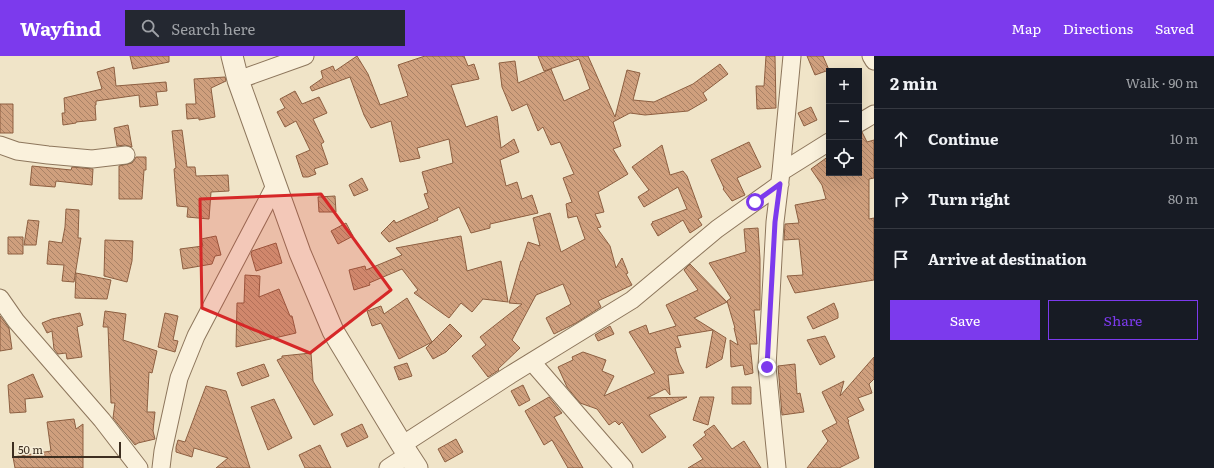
<!DOCTYPE html>
<meta charset="utf-8">
<style>
:root{--surface:#171b24;--page:#242831;--text:#f1f3f6;--muted:#9ea1a6;--line:#363941;--accent:#7c3aed}
body{margin:0;font-family:Literata,serif;background:var(--page);color:var(--text)}
.controls{position:absolute;right:12px;top:12px;display:grid;overflow:hidden;border-radius:0px;box-shadow:0 4px 16px #0002}
.controls button{width:36px;height:36px;display:grid;place-items:center;padding:0;border:0;border-bottom:1px solid var(--line);background:var(--surface);color:var(--text);font:20px sans-serif}
.scale{position:absolute;left:12px;bottom:10px;width:109px;box-sizing:border-box;padding-left:4px;border:2px solid #3d2e20;border-top:0;font-size:11px;line-height:14px;white-space:nowrap;color:#3d2e20;-webkit-text-stroke:3px #f7eed8;paint-order:stroke}
.stop{position:absolute;width:12px;height:12px;margin:-9px;border:3px solid #7c3aed;border-radius:50%;background:#fff}
.stop.end{background:#7c3aed;border-color:#fff;box-shadow:0 1px 4px #0008}
.list{margin:0;padding:0;list-style:none}
h2{display:flex;justify-content:space-between;align-items:center;height:52px;margin:0;padding:0 16px;font-size:17px}
h2 small{font-size:13px;font-weight:400;color:var(--muted)}
.list li{display:grid;grid-template-columns:26px 1fr auto;gap:12px;align-items:center;box-sizing:border-box;height:60px;padding:0 16px;border-top:1px solid var(--line)}
.list b{display:block;font-size:15px;white-space:nowrap}
.list em{font-size:13px;font-style:normal;color:var(--muted)}
.actions{display:flex;gap:8px;padding:12px 16px}
.actions a{flex:1;padding:9px 0;border:1px solid var(--accent);border-radius:0px;text-align:center;font-size:14px;color:var(--accent)}
.actions .main{background:var(--accent);color:#fff}
.icon{flex:none;width:22px;height:22px;fill:none;stroke:currentColor;stroke-width:2;stroke-linecap:round;stroke-linejoin:round}
.map{position:relative;flex:none;width:874px;height:412px;overflow:hidden}
header{display:flex;align-items:center;gap:24px;box-sizing:border-box;height:56px;padding:0 20px;background:var(--accent);color:#fff}
header strong{font-size:19px}
nav{display:flex;gap:22px;margin-inline-start:auto;font-size:14px}
.search{width:280px;height:36px;background:var(--page);display:flex;align-items:center;gap:10px;box-sizing:border-box;padding:0 14px;border-radius:0px;color:var(--muted);font-size:15px}
main{display:flex}
aside{flex:1;background:var(--surface)}
.map>svg:first-child{display:block}
.building{fill:url(#building-back-hatch);stroke:#8d5f41}
.lines{fill:none;stroke-linecap:round;stroke-linejoin:round}
.minor-casing{stroke:#8d765c;stroke-width:19}
.tertiary-casing{stroke:#8d765c;stroke-width:23}
.minor{stroke:#faf1dc;stroke-width:17}
.tertiary{stroke:#faf1dc;stroke-width:21}
.route{stroke:#7c3aed;stroke-width:5}
.marked{fill:#d62828;fill-opacity:0.2;stroke:#d62828;stroke-width:3;stroke-linejoin:round}
</style>
<header>
<strong>Wayfind</strong>
<div class="search"><svg class="icon" aria-label="search" viewBox="0 0 24 24"><circle cx="10" cy="10" r="6"/><path d="M15 15l6 6"/></svg>Search here</div>
<nav><a>Map</a><a>Directions</a><a>Saved</a></nav>
</header>
<main>
<div class="map">
<svg width="874" height="412" viewBox="0 0 874 412">
<defs>
<pattern id="building-back-hatch" width="6" height="6" patternUnits="userSpaceOnUse"><rect width="6" height="6" fill="#cf9f7d"/><path d="M-1 5l2 2M0 0l6 6M5-1l2 2" fill="none" stroke="#a98266"/></pattern>
</defs>
<rect width="100%" height="100%" fill="#f0e4c8"/>
<path class="building" d="M130,0H169V6L133,13Z
M357,0L368,18L380,49L408,40L398,9L425,0H464L468,10L474,8L479,23L451,29L466,71L497,60L501,92L514,83L519,96L500,104L506,130L517,126L522,143L532,139L538,157L490,168V172L471,177L459,151L437,162L438,164L389,186L381,177L394,164L396,167L429,152L424,138L428,137L422,116L453,107L449,83L417,92L420,102L400,106L391,65L371,72L364,59L350,21L312,35L310,31L323,22L321,15L333,10L335,15Z
M538,0H588L615,61L627,14L640,17L633,44L654,46L693,28L720,8L728,18L703,37L707,44L688,55L645,59L630,57L613,66L621,90L613,93L628,118L598,136L604,156L595,158L601,171L597,172L610,190L616,212L622,202L628,217L626,218L632,229L598,245L601,251L576,267L554,278L546,262L571,248L563,228L536,239L512,284L520,292L498,313L499,314L488,321L472,300L486,289L480,281L522,248L509,247L521,205H522L528,186L540,190L533,162L550,157L561,196L585,183L577,160L568,162L566,148L572,146L563,122L574,118L560,86L551,89L543,71L538,75L527,48L512,55L502,31L499,7L515,5L518,27L551,13L564,45L590,33L579,3L544,15Z
M766,0H775L776,52L757,53L756,30H764Z
M807,0H823L829,14L815,19Z
M114,11L116,30L166,26L167,35L156,36L158,49L140,51L139,39L96,45V49H95L96,64L76,66V67L63,69L62,57H65L64,42L102,33L97,16Z
M225,21L226,25L211,32L215,61L199,64V62L187,63L186,48H196L194,23Z
M295,35L302,48L319,41L327,57L313,63L324,86L321,88L328,108L314,113L316,118L308,121H303L296,100L310,94L296,65L285,71L277,56L285,52L280,43Z
M0,48H13V77H0Z
M811,51L817,64L804,70L798,57Z
M128,69L132,91L125,89L117,90L114,72Z
M182,74L187,111H195L196,120L228,119L229,135L211,136L209,163L187,161L188,151L177,150L174,113L176,112L172,75Z
M862,76L867,86L874,84V122L869,123V163L874,162V224L795,237L787,220L803,219L799,183L784,184L785,168L799,167L795,149L826,143L822,129L811,113L829,100V117H859V77Z
M749,86L761,111L737,122L745,139L732,145L723,133L724,132L711,104Z
M662,89L670,119L683,115L687,120L702,161L698,163L702,169L690,177L683,164L658,180L651,168L653,167L652,166L687,153L678,131L644,151L638,141L649,134L632,111Z
M136,101H146V114H144L142,143H119V110L132,107L135,103Z
M32,110L71,114L72,111L93,113L92,129L56,125L55,131L30,129Z
M362,122L368,134L354,140L349,129Z
M335,140L336,156H319L318,141Z
M66,153L79,154L78,182H81L74,226L62,225L64,209L47,208L49,185L62,187L65,171Z
M28,164L39,165L36,189H24Z
M346,167L353,180L338,188L331,175Z
M758,172L760,203V254H754L757,288H750L753,317L745,319L743,309L731,311L730,284L738,289L734,272H735L727,245L731,242L709,207L746,196L744,173Z
M216,180L221,199L215,200L212,208L183,213L180,193L203,190L201,183Z
M461,180L467,215L501,205L508,246L483,243L472,256L461,247L449,262L414,237L418,234L402,213L369,227L370,229L354,234L349,214L365,210L366,214L402,199L396,192Z
M8,181H23V198H8Z
M105,184L133,185L132,205L127,226L104,220Z
M276,187L282,207L256,215L251,198L252,195Z
M690,208L727,246L694,262L726,282L722,303L706,312L713,274L677,280L681,291L675,292L679,307L684,317L668,319L670,339L665,333L647,342L687,341L649,359L666,381L642,397L622,366L619,369L615,365L609,369L597,353L580,347L567,331L558,311L573,304L572,301L583,296L606,304L602,315L614,320L604,340L655,317L629,276L646,269L649,278L676,270L666,249L698,234L684,214Z
M76,217L111,224L107,243L75,242Z
M245,219L260,220L259,241L279,233L290,260H292L296,277L236,291L237,247H244Z
M407,242L432,286L399,303L381,267L372,270L367,255L381,250L384,258Z
M834,247L838,257V262L813,273L807,261Z
M105,255L126,258L123,284L157,295L152,317L149,316L147,356H155L153,375L155,383L138,387L135,389L113,362L115,347H111L108,271H103Z
M80,257L83,269L77,271L82,301L67,303L66,297L58,298L54,293L52,275L47,277L42,267L52,263Z
M165,257L178,260L173,284L178,285L175,296L158,291Z
M0,260L9,272L12,293L0,295Z
M450,268L462,280L446,296L433,303L426,292Z
M610,270L614,278L598,285L595,279Z
M825,280L835,301L820,309L807,284Z
M311,297L313,325L333,359L314,369L277,304L282,302V300Z
M874,301V323L869,328L872,337L858,342L864,354L847,362L849,365L848,366L859,402L839,412H807L828,385L822,375L837,367L822,336L844,325L840,340Z
M407,307L412,320L399,324L394,311Z
M264,308L269,320L242,330L237,317Z
M795,308L797,338L800,337L804,356L782,359L778,310Z
M33,318L43,341L25,343L26,356L10,357L8,329Z
M523,329L530,344L519,350L511,335Z
M206,330L226,335L250,412H216L228,402L194,392L192,401L176,396V391L178,384L185,386Z
M732,331H751V348H732Z
M549,341L562,357L554,361L583,412H568L552,384L544,389L525,355Z
M700,341H714L708,369L693,364Z
M274,343L292,382L268,394L251,351Z
M74,363L76,373L83,368V412H15L13,401L51,395L47,366Z
M362,368L368,381L347,391L341,378Z
M714,369L732,393L744,385L761,412H688L703,403L693,389L706,379L704,376Z
M456,383L463,396L445,406L438,393Z
M320,389L331,412H305L299,399Z"/>
<g class="lines">
<g class="minor-casing">
<path id="minor" d="M871,0L874,5
M238,24L305,0
M859,67L874,58
M0,89L17,95L48,99L92,103L126,99
M781,116L829,86
M0,242L16,265L102,364L139,412
M532,306L624,412
M402,389L510,319L632,244L717,173L780,128
M161,412L163,395L179,322L196,280L276,128
M388,412L408,399
M777,412L767,311L775,166L781,116L792,0"/>
</g>
<g class="tertiary-casing">
<path id="tertiary" d="M232,0L238,24L300,197L333,275L402,389L417,412"/>
</g>
<use href="#minor" class="minor"/>
<use href="#tertiary" class="tertiary"/>
</g>
<g class="lines">
<path class="route" d="M755,146L780,128L775,166L767,311"/>
</g>
<path class="marked" d="M321,138L391,234L310,297L202,252L200,143Z"/>
</svg>
<div class="controls">
<button>+</button>
<button>−</button>
<button><svg class="icon" aria-label="locate" viewBox="0 0 24 24"><circle cx="12" cy="12" r="6"/><path d="M12 2v4M12 18v4M2 12h4M18 12h4"/></svg></button>
</div>
<div class="scale">50 m</div>
<div class="stop" style="left:755px;top:146px"></div>
<div class="stop end" style="left:767px;top:311px"></div>
</div>
<aside>
<h2>2 min<small>Walk · 90 m</small></h2>
<ul class="list">
<li><svg class="icon" aria-label="ahead" viewBox="0 0 24 24"><path d="M12 20V5M6 11l6-6 6 6"/></svg><div><b>Continue</b></div><em>10 m</em></li>
<li><svg class="icon" aria-label="right" viewBox="0 0 24 24"><path d="M7 20v-9h11M14 6l5 5-5 5"/></svg><div><b>Turn right</b></div><em>80 m</em></li>
<li><svg class="icon" aria-label="arrive" viewBox="0 0 24 24"><path d="M6 21V4h12l-3 4 3 4H6"/></svg><div><b>Arrive at destination</b></div></li>
</ul>
<div class="actions"><a class="main">Save</a><a>Share</a></div>
</aside>
</main>
